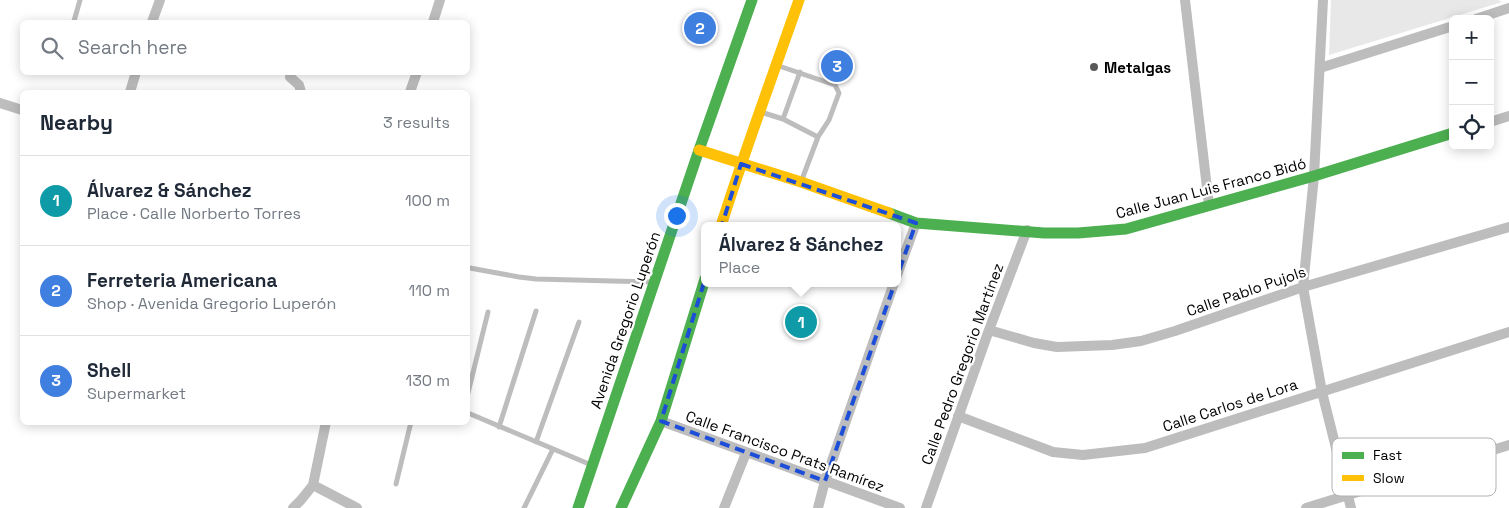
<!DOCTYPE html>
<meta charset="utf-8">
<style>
:root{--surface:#fff;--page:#f6f6f7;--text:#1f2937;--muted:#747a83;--line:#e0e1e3;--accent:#595959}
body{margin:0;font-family:"Space Grotesk",sans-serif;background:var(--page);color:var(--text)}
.controls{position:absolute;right:15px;top:15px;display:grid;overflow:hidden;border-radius:8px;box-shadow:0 2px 12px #0003}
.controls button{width:45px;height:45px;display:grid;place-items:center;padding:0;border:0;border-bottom:1px solid var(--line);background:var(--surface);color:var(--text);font:25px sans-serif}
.you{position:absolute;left:676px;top:215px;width:18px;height:18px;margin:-12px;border:4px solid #fff;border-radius:50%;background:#1a73e8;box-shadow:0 0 0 8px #1a73e833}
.badge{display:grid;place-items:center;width:32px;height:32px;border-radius:50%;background:var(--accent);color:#fff;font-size:16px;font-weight:700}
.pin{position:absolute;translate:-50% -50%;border:2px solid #fff;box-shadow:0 1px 5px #0006}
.popup{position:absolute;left:701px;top:222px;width:200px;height:65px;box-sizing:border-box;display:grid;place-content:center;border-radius:8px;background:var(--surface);filter:drop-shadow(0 1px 4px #0005);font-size:16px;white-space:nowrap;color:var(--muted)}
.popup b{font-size:19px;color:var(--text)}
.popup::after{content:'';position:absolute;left:50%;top:100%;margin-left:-10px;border:10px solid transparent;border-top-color:var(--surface)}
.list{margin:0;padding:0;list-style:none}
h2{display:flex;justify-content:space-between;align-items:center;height:65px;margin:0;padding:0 20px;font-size:21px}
h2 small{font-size:16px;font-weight:400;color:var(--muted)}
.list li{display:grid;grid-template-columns:32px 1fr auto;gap:15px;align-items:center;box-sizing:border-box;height:90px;padding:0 20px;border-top:1px solid var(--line)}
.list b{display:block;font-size:19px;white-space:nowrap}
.list p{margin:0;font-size:16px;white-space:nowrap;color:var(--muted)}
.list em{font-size:16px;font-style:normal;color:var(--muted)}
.icon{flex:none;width:28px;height:28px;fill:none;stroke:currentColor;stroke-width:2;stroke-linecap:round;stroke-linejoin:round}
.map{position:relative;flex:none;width:1509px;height:508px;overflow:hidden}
.search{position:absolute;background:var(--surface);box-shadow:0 2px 12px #0003;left:20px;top:20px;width:450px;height:55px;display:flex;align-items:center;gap:12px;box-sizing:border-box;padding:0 18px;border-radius:8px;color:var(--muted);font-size:19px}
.panel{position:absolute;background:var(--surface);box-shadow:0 2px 12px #0003;left:20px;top:90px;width:450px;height:335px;border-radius:8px}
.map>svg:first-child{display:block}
.green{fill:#e8e8e8}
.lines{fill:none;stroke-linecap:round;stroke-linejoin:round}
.lane{stroke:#bdbdbd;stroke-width:5}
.street{stroke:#bdbdbd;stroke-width:10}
.fast{stroke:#4caf50;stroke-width:11}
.slow{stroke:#ffc107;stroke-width:11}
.marked{fill:none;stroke:#1d4ed8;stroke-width:4;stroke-dasharray:10 6;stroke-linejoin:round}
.poi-dot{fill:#595959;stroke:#fff;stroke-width:2}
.labels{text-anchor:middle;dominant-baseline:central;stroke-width:4.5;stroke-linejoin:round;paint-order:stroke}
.poi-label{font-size:15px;font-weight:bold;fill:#000;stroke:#fff;text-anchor:start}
.street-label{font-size:15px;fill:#000;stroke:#fff}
.key{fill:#fff;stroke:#b2b2b2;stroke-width:1}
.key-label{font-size:14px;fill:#000}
</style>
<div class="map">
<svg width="1509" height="508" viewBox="0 0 1509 508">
<rect width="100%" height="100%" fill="#fff"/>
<path class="green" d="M1331,0H1498L1502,2L1329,55Z"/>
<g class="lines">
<path class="lane" d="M74,21L80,0
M779,66L835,85L839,93L829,120L818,137
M764,113L783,119L818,137L801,182
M783,119L800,72
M470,268L519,277L536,279L651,282
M468,393L488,312
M468,413L589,464
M499,427L536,311
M536,442L579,322
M396,484L411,422
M524,508L553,449"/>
<path class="street" d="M1185,0L1209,205
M1323,0L1314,176L1303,287L1322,392L1351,508
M1476,19L1509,8
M152,22L160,0
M433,22L440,0
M1320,68L1453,26
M290,77L299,85L301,92
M130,92L136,72
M410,92L417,72
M0,103L22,110
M1490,122L1509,116
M897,275L916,223
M989,330L1034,343L1057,347L1112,345L1141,341L1175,331L1303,287L1509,227
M958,416L1053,452L1083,455L1145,448L1509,332
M661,421L900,508
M313,485L357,508
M293,508L301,500L313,485L326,422
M724,508L746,453
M818,508L825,481L894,283
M926,508L989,330L1027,230
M1306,508L1509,445"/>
<path class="fast" d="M889,213L916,223L1044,233H1078L1126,229L1314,176L1453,133
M578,508L699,150L752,0
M621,508L661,421L705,279"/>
<path class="slow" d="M699,150L801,182L889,213
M721,226C745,150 773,75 799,0"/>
</g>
<path class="marked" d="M741,164L916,223L825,481L661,421Z"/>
<circle class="poi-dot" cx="1094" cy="67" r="5"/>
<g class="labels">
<g class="poi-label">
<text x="1104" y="67">Metalgas</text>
</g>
<g class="street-label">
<text transform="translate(1211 188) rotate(-15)">Calle Juan Luis Franco Bidó</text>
<text transform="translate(1246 291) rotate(-19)">Calle Pablo Pujols</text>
<text transform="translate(625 320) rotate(-71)">Avenida Gregorio Luperón</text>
<text transform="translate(962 364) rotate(-70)">Calle Pedro Gregorio Martínez</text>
<text transform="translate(1230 405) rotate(-18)">Calle Carlos de Lora</text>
<text transform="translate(785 451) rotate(20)">Calle Francisco Prats Ramírez</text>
</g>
</g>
<rect x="1332" y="438" width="164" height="58" rx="8" class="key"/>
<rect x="1342" y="452" width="22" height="7" fill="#4caf50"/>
<rect x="1342" y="475" width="22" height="6" fill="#ffc107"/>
<g class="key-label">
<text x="1373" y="460">Fast</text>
<text x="1373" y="483">Slow</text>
</g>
</svg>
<div class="controls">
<button>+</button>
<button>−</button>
<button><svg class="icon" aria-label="locate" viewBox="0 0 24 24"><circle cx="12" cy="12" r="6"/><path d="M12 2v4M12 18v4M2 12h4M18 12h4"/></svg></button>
</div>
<div class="you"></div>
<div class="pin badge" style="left:801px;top:322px;background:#0f9aa8">1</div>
<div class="popup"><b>Álvarez &amp; Sánchez</b>Place</div>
<div class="pin badge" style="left:700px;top:28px;background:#3f7fe0">2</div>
<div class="pin badge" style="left:837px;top:66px;background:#3f7fe0">3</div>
<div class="search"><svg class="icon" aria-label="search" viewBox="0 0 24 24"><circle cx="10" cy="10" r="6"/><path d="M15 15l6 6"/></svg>Search here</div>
<section class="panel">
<h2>Nearby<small>3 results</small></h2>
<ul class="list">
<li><span class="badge" style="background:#0f9aa8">1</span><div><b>Álvarez &amp; Sánchez</b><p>Place · Calle Norberto Torres</p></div><em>100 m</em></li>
<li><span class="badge" style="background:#3f7fe0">2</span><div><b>Ferreteria Americana</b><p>Shop · Avenida Gregorio Luperón</p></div><em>110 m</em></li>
<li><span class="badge" style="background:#3f7fe0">3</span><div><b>Shell</b><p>Supermarket</p></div><em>130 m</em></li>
</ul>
</section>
</div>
